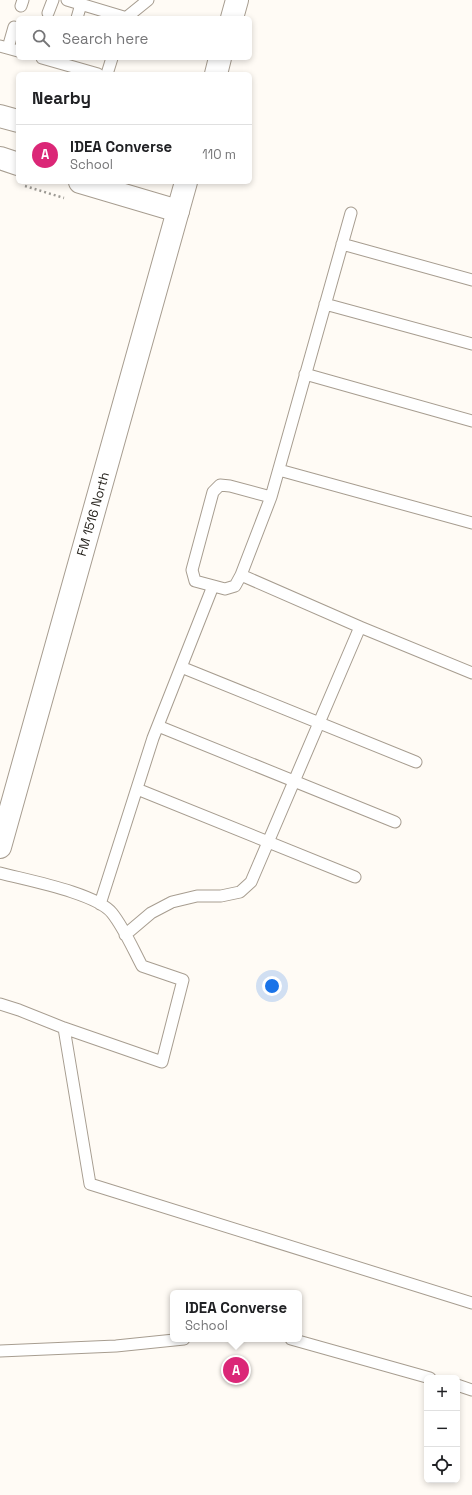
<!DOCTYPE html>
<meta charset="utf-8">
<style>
:root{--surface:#fff;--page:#f2f2f2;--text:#202124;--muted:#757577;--line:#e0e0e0;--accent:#db2777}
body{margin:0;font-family:"Space Grotesk",sans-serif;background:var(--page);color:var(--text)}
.controls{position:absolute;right:12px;bottom:12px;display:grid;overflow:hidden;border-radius:6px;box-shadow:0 2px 6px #0003}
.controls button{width:36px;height:36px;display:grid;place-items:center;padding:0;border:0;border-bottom:1px solid var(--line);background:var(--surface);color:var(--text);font:20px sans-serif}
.you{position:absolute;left:272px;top:986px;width:14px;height:14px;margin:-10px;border:3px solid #fff;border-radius:50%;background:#1a73e8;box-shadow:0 0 0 6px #1a73e833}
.badge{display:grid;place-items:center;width:26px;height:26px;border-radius:50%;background:var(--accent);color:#fff;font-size:13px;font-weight:700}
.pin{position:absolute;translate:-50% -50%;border:2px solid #fff;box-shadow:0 1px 4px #0006}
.popup{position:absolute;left:170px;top:1290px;width:132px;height:52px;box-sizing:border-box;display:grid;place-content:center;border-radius:6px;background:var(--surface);filter:drop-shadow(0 1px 3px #0005);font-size:13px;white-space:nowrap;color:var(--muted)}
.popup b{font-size:15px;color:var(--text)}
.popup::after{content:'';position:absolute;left:50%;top:100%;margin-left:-8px;border:8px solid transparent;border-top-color:var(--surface)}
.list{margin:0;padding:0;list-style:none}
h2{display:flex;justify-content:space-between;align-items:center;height:52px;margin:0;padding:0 16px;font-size:17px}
h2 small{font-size:13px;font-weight:400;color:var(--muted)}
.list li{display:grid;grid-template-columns:26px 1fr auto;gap:12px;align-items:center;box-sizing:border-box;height:60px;padding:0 16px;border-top:1px solid var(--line)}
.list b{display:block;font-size:15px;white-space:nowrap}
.list p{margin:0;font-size:13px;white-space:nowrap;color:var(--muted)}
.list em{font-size:13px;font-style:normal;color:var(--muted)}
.icon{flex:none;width:22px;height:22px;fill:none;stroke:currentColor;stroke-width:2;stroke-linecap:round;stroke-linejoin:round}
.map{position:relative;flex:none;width:472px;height:1495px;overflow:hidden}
.search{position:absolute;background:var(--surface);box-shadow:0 2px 6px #0003;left:16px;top:16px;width:236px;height:44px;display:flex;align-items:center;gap:10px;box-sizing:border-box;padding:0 14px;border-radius:6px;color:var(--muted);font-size:15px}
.panel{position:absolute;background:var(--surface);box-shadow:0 2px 6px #0003;left:16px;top:72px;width:236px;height:112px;border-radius:6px}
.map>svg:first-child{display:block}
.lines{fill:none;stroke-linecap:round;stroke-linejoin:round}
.service-casing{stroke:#a79d90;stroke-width:13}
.minor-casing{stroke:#a79d90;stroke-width:24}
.secondary-casing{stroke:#a79d90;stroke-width:24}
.path{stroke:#9e9b95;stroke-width:2.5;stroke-dasharray:2 3;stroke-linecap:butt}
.service{stroke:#fff;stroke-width:11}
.minor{stroke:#fff;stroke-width:22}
.secondary{stroke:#fff;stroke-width:22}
.labels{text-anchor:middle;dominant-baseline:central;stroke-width:3;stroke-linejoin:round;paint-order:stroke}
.street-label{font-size:13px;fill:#221f19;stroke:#fff}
</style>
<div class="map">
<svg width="472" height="1495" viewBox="0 0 472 1495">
<rect width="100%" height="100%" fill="#fffbf5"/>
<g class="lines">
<g class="service-casing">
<path id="service" d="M67,0L127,18
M21,6L23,0
M48,13L53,0
M127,17L148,0
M77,18L81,4
M0,46L18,51
M8,48L14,27
M42,58L98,74
M107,74L112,58
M342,244L472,280
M325,304L472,344
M305,374L472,421
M279,470L472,523
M271,497L241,575L235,586L225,589L195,581L192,570L213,492L220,485L230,486L271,497L351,213
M241,575L360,627
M181,667L416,762
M158,726L395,822
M137,789L355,877
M0,873C26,880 96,893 112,913C124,928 133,949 142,966L183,980L162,1062L64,1028L19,1010L0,1004
M100,904L153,738L213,586
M125,935L151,913L172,902L197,896H221L240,892L251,882L360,627L472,673
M64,1028L90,1184L472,1303
M291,1339L430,1378
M0,1351L116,1346L184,1339
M457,1385L472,1390"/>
</g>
<g class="minor-casing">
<path id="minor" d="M0,116L18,121
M0,158L18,164
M80,182L178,211"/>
</g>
<g class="secondary-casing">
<path id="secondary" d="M232,18L237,0
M216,74L220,58
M0,847L186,182"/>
</g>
<path class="path" d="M25,186L64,198"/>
<use href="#service" class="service"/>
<use href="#minor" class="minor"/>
<use href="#secondary" class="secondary"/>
</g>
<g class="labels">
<g class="street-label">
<text transform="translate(93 514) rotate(-74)">FM 1516 North</text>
</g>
</g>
</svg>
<div class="controls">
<button>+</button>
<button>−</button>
<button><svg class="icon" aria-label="locate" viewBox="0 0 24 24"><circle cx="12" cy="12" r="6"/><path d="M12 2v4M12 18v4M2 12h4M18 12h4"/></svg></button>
</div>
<div class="you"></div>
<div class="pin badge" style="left:236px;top:1370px">A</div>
<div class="popup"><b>IDEA Converse</b>School</div>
<div class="search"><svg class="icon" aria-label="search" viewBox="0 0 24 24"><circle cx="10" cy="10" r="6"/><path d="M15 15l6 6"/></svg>Search here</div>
<section class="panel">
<h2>Nearby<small></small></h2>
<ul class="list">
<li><span class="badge">A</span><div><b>IDEA Converse</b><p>School</p></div><em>110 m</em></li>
</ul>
</section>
</div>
